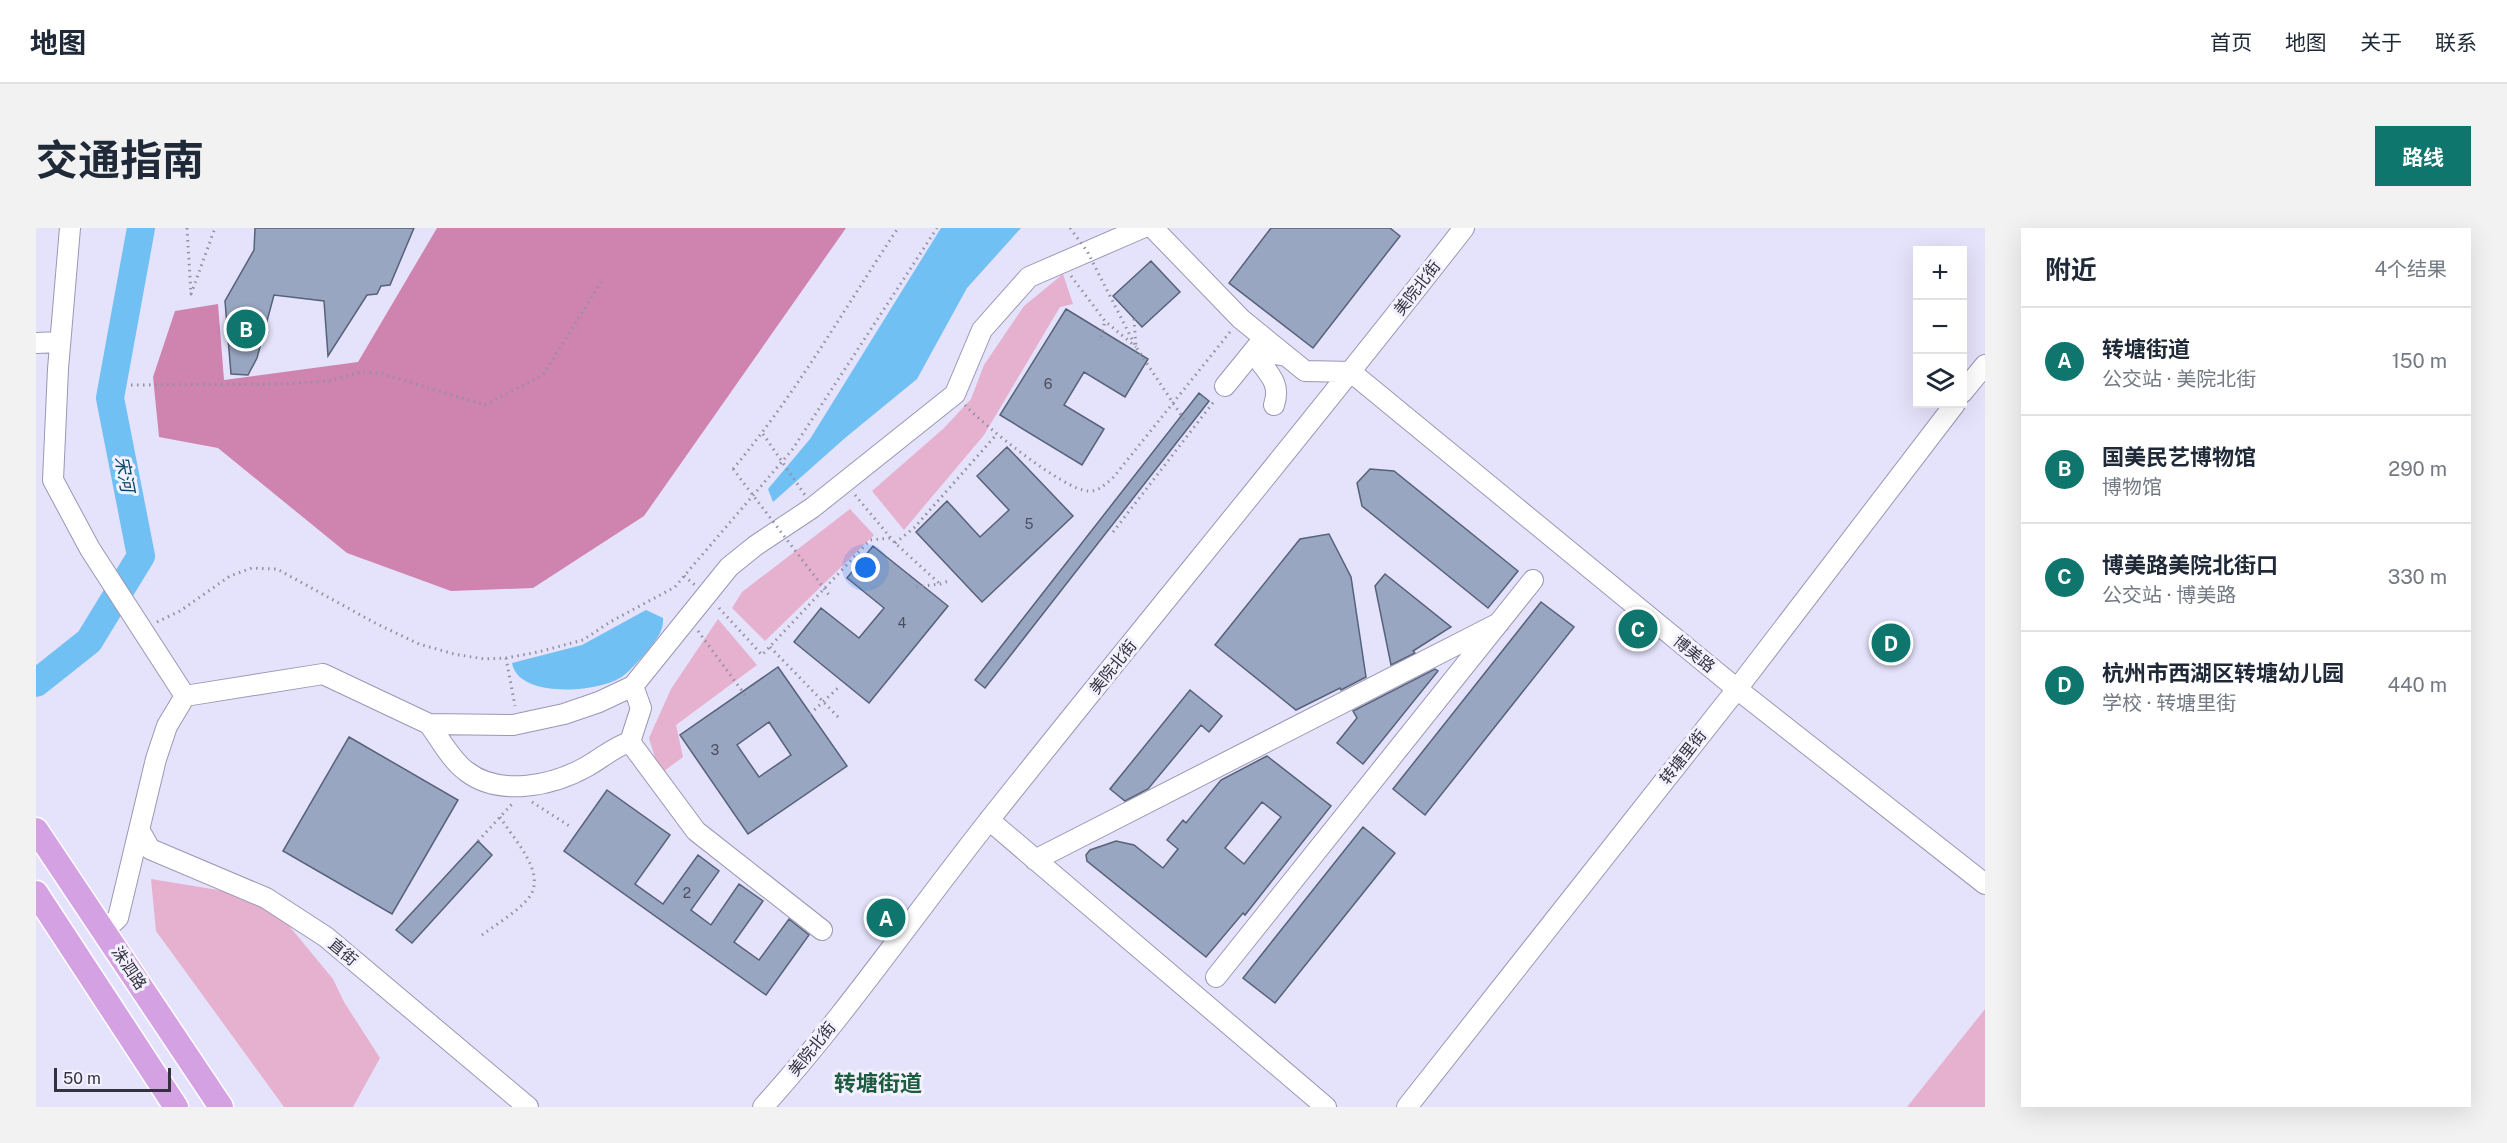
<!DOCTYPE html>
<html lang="zh">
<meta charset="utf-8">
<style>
:root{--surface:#fff;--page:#f2f2f3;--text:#1f2937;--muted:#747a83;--line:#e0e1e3;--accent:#0f766e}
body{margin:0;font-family:"Public Sans","Noto Sans SC",sans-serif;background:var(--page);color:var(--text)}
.controls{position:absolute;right:18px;top:18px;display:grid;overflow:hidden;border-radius:0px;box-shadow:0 6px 24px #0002}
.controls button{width:54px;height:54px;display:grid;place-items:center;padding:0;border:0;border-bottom:2px solid var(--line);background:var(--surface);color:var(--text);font:30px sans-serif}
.scale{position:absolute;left:18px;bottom:15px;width:117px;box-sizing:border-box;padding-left:6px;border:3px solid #33313d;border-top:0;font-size:16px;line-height:21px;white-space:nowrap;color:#33313d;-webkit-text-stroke:4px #f2f1fd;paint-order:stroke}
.you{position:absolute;left:830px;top:340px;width:21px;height:21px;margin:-15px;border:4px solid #fff;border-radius:50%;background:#1a73e8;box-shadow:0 0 0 9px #1a73e833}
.badge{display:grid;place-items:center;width:39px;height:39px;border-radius:50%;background:var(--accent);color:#fff;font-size:20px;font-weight:700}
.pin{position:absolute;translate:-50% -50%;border:3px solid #fff;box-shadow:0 2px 6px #0006}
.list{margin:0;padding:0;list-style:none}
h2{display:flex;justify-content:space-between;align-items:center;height:78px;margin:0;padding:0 24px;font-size:26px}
h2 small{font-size:20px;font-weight:400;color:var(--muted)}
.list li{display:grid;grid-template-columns:39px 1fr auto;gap:18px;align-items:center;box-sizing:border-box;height:108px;padding:0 24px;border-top:2px solid var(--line)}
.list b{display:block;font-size:22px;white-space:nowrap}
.list p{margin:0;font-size:20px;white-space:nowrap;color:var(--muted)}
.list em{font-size:20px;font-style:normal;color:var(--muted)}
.icon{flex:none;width:33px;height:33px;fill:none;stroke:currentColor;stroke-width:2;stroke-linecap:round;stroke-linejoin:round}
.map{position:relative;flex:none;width:1949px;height:879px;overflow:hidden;border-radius:0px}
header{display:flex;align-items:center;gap:36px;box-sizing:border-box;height:84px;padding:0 30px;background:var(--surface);border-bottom:2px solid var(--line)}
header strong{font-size:28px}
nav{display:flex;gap:33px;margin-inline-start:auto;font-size:21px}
.intro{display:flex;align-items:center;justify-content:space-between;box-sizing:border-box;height:144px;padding:0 36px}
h1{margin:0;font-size:42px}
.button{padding:15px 27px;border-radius:0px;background:var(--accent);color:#fff;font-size:21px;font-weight:700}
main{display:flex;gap:36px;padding:0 36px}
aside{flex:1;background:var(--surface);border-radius:0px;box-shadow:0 6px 24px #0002}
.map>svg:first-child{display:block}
.green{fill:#e6b1ce}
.forest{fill:#cf83af}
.water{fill:#70c0f4}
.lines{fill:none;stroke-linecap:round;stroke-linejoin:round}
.river{stroke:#70c0f4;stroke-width:28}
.building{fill:#99a6c1;stroke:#56617a;stroke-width:1.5;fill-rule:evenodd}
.minor-casing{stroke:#9b97b4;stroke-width:22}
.major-casing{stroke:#fff;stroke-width:27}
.path{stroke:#9390a3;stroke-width:3;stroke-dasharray:1.5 4.5;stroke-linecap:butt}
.minor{stroke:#fff;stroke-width:20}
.major{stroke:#d4a1e3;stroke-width:24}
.path-bridge{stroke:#9390a3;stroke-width:3;stroke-dasharray:1.5 4.5;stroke-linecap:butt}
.labels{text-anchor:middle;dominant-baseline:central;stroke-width:6;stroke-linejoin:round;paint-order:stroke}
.number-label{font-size:14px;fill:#4c4e5e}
.street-label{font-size:16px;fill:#33313d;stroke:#f2f1fd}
.water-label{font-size:18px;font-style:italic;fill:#044769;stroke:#f2f1fd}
.district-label{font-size:22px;font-weight:bold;fill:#1e5c3f;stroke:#f2f1fd}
</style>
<header>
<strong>地图</strong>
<nav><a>首页</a><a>地图</a><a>关于</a><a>联系</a></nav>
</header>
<div class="intro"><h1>交通指南</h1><a class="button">路线</a></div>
<main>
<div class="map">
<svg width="1949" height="879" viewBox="0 0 1949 879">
<rect width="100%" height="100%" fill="#e5e2fb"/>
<path class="green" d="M1027,46L1037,76L1024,79L948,207L868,302L836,263L908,200L935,171L948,137L988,78Z
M814,281L838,307L729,413L696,380L706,364Z
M682,391L721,437L640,497L647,529L624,546L613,510L635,461Z
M115,651L230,670L297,751L308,774L344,830L317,879H248L120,703Z
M1949,781V879H1871Z"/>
<path class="forest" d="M401,0H810L608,288L497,360L415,363L311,325L182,220L123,209L117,149L139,83L182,76L188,152L322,134Z"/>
<path class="water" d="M905,0H985L931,60L881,151L809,210L737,274L732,261L774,211Z
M610,382L627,390C628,403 620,412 612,422C604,431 596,441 587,448C564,465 482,471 476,435L546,417Z"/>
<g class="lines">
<path class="river" d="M0,455L53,413L105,328L74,170L105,0"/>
</g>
<path class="building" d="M219,0H378L354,57L345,58L341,66L331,67L292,128L288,73L238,67L221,130L212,147L195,146L189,73L218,22Z
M1235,0H1354L1364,8L1277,120L1193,55Z
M1115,33L1144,64L1106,99L1077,68Z
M1030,81L1112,131L1089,169L1048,144L1028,177L1068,201L1046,237L964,187Z
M1163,165L1173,173L949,460L939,452Z
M971,219L1037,288L946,374L880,304L911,273L944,309L973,282L941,248Z
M1334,241L1358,243L1482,343L1452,380L1326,278L1321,255Z
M1293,306L1315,349L1330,449L1305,462L1304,460L1260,482L1179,417L1264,311Z
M837,318L912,378L833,475L758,414L785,380L823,410L848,380L811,350Z
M1349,346L1415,399L1377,423L1379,425L1355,437L1339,358Z
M1505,374L1538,399L1389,587L1357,561Z
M742,439L811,538L712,606L644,507ZM733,494L755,527L723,549L701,517Z
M1399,441L1402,443L1327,536L1301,515L1321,490L1317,483Z
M1154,462L1186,488L1173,504L1165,497L1112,561L1089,573L1074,561Z
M313,509L422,572L356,686L247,623Z
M1231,528L1295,578L1209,687L1207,685L1170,729L1051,633L1050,627L1054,622L1080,613L1098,617L1127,640L1142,621L1131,612L1147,592L1150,595L1185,552ZM1226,574L1245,589L1208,636L1189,620Z
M571,562L634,607L599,656L627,676L662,627L683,643L655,682L675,697L703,656L727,673L698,714L723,732L753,691L773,707L730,767L528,623Z
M1327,599L1359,625L1239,775L1207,750Z
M442,613L456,627L376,715L360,702Z"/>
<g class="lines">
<g class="minor-casing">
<path id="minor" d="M34,0L22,141L17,252L54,321L149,468
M1117,0L1205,91L1269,143L1315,144L1701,461L1949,656
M0,115L24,114
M1189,158L1228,110
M1926,165L1949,137
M1238,177C1244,159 1237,150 1225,135L1233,125L1250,128
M393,496C404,511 415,532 430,543C463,569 516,558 550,539C565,531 577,519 594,514L605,480L597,458
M594,514L660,603L786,702
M953,592L1290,879
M104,603L114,621L230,670L290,709L492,879
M999,632L1463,395
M68,703L82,690L120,531L131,498L149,468L287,446L393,496L477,497L528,486L563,474L597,458L693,339L719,318L776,280L919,166L946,102L993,49L1106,0
M1180,749L1497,352
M727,879C809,788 878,687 954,591C1111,393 1273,199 1428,0
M1371,879L1701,461L1919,176"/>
</g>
<g class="major-casing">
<path id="major" d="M0,602L185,879
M0,665L140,879"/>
</g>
<path class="path" d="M151,0L155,66L179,0
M1035,48L1069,93L1100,119
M1098,91L1100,119
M1065,109L1069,93
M95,157L247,156L293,153L325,144L347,146L449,177L507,147L565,54
M929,177C946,196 1028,262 1052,263C1062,264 1068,257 1076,251L1194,104
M697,241C760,166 808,81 862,0
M819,267L859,315L904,356
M1077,304L1179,172
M859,315L878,300L960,207
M648,348L659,357
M880,359L904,356L915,352
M683,380L726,427L834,312L855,310
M121,394L144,383L194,348L216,340L241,341L341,396L383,416L418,426L448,431L470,430L502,424L547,412L574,394L639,359L648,348L756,222L901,0
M662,403L712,471
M734,419L803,490
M470,430L479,478
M496,574L535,599
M442,613L476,576
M446,707C461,696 479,685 491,672C514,647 477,611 464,589"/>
<use href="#minor" class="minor"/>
<use href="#major" class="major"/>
<path class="path-bridge" d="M1034,0L1051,23L1100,119L1149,193
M727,206L771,270
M697,241L793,367
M774,486L804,458"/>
</g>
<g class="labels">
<g class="number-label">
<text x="1012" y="156">6</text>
<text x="993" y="296">5</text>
<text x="866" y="395">4</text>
<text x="679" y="522">3</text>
<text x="651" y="665">2</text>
</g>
<g class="street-label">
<text transform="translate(1381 60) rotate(-52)">美院北街</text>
<text transform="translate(1658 426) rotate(39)">博美路</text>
<text transform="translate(1077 439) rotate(-51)">美院北街</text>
<text transform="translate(1647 529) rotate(-52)">转塘里街</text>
<text transform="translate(307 724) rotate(40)">直街</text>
<text transform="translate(93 740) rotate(56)">洙泗路</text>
<text transform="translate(776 821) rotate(-51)">美院北街</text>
</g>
<g class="water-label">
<text transform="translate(89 246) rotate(79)">宋河</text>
</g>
<g class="district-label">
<text x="842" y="855">转塘街道</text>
</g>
</g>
</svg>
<div class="controls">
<button>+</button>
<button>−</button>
<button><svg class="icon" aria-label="layers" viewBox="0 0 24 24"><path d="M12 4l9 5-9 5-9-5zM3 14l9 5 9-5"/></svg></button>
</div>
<div class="scale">50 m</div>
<div class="you"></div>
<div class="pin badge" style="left:850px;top:690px">A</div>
<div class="pin badge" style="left:210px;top:101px">B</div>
<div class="pin badge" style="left:1602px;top:401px">C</div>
<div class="pin badge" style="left:1855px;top:415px">D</div>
</div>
<aside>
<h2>附近<small>4个结果</small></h2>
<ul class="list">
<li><span class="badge">A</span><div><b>转塘街道</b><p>公交站 · 美院北街</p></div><em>150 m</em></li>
<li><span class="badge">B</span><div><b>国美民艺博物馆</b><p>博物馆</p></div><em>290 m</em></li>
<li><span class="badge">C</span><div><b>博美路美院北街口</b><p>公交站 · 博美路</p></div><em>330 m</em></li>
<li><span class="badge">D</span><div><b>杭州市西湖区转塘幼儿园</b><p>学校 · 转塘里街</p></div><em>440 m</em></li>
</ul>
</aside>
</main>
